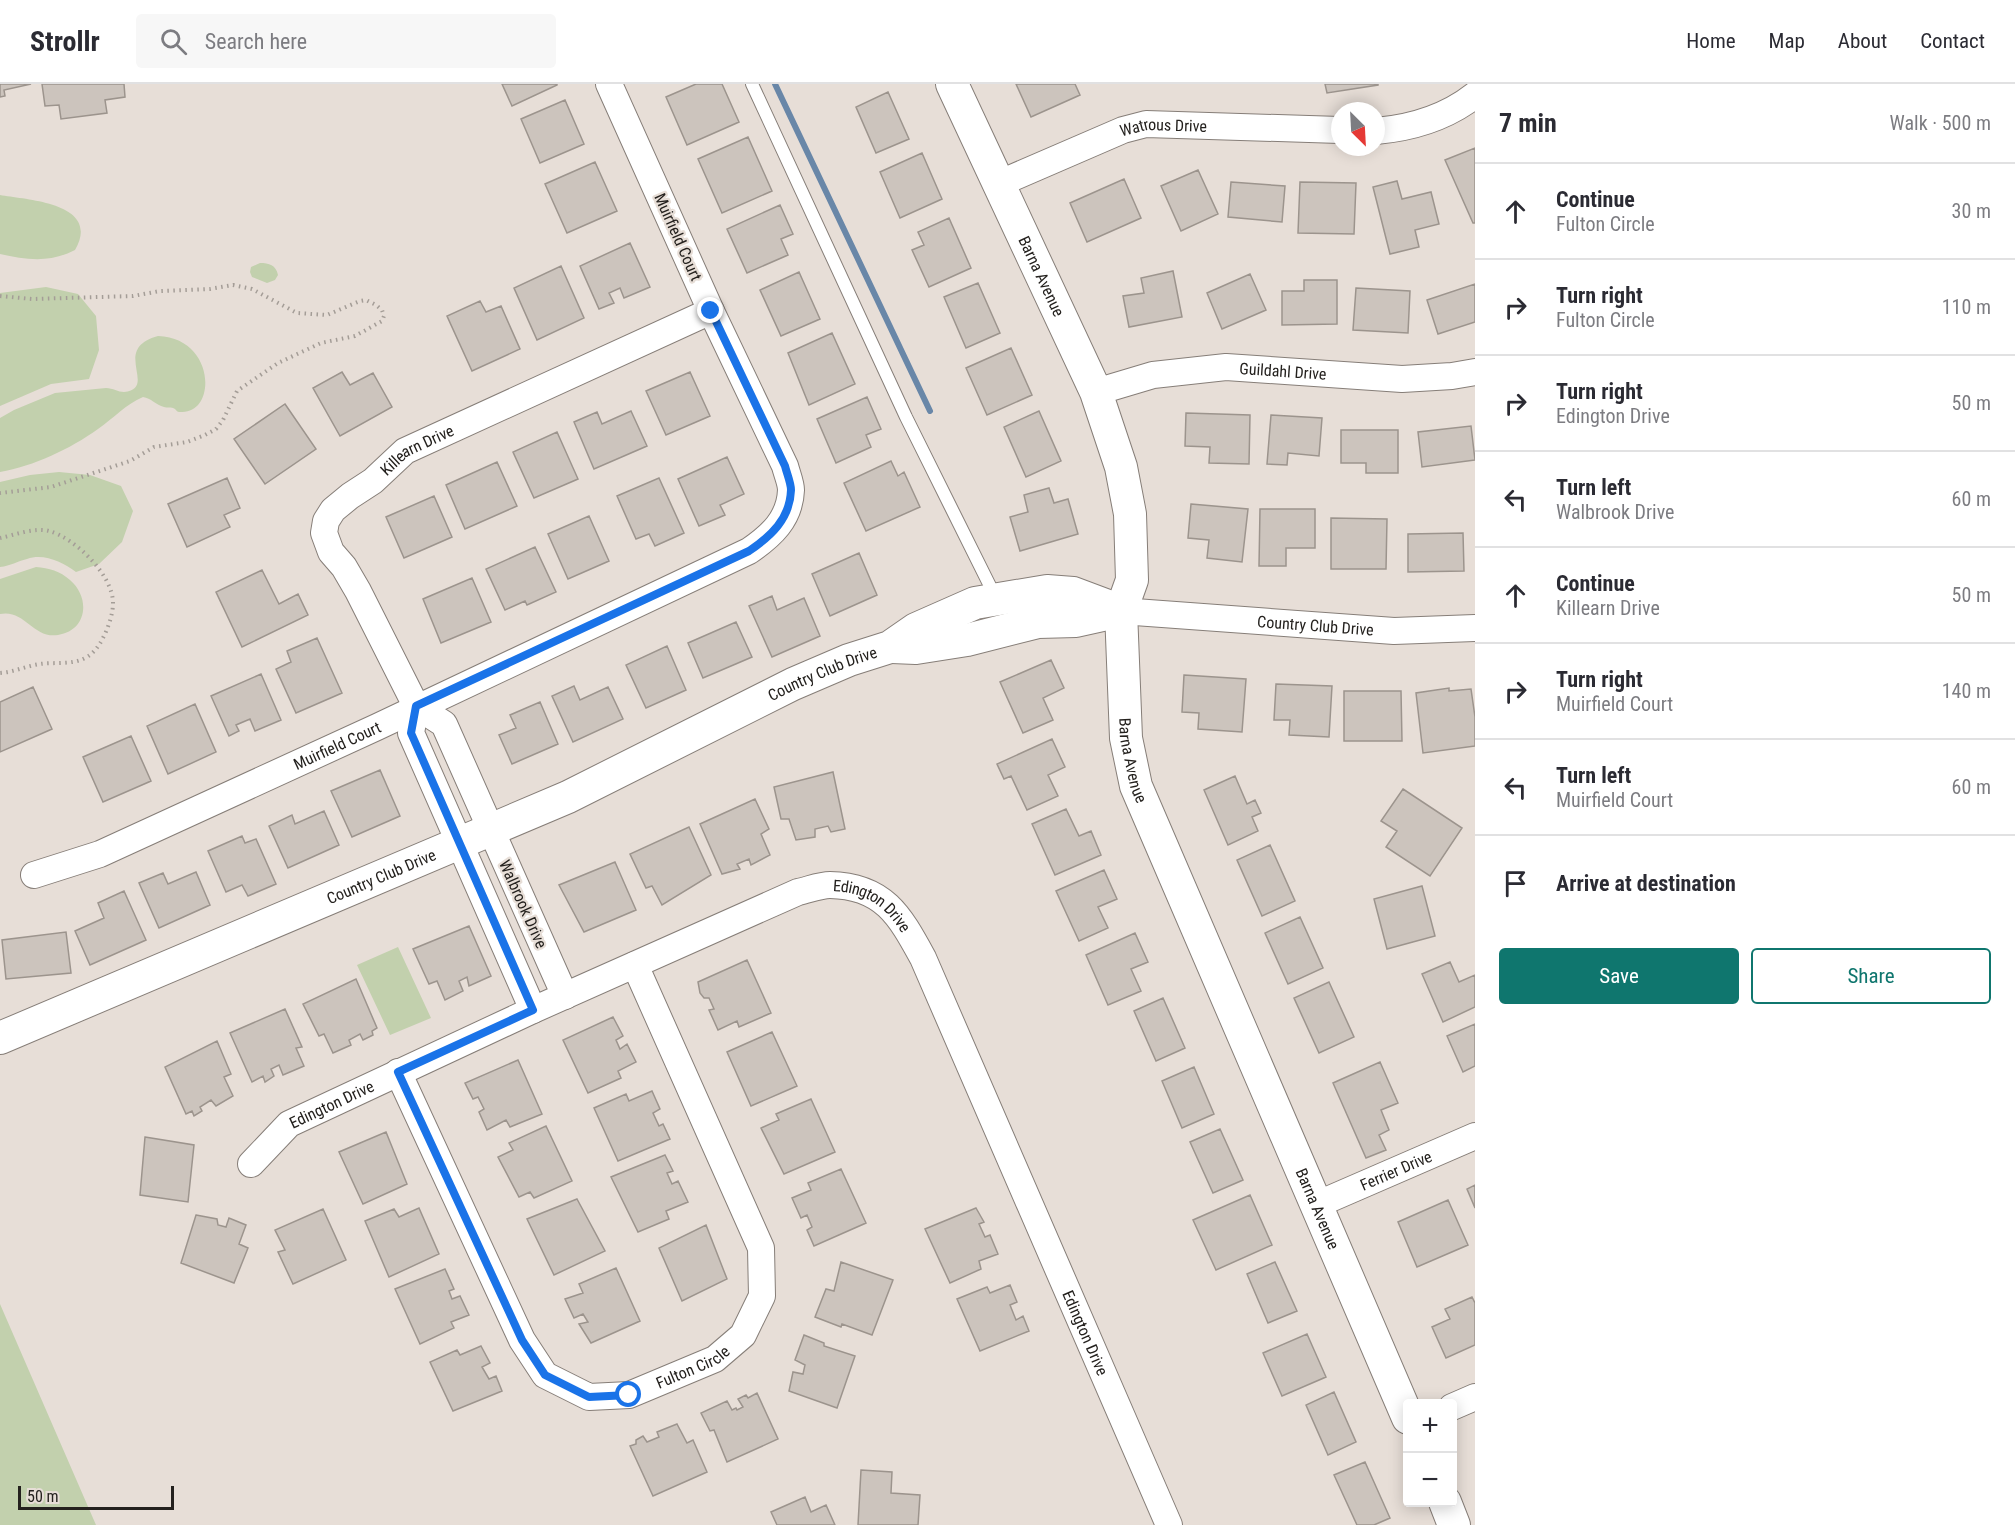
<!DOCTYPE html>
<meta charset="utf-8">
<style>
:root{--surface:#fff;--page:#f7f7f7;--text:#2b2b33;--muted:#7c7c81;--line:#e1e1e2;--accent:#0f766e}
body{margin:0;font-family:"Roboto Condensed",sans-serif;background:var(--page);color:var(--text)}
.controls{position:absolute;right:18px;bottom:18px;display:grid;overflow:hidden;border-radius:6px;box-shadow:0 3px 15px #0003}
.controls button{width:54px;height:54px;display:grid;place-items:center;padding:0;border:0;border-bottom:2px solid var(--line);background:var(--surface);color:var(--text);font:30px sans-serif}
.compass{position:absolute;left:1331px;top:18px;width:54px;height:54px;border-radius:50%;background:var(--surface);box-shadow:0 3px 15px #0003;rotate:156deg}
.scale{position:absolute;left:18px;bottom:15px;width:156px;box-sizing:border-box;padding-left:6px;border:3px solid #24211e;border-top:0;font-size:16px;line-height:21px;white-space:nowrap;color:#24211e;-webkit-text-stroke:4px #e7ded7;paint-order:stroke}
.stop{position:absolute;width:18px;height:18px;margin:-14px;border:4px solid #1a73e8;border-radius:50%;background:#fff}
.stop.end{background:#1a73e8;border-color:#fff;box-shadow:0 2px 6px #0008}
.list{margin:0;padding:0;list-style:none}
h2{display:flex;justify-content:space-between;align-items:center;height:78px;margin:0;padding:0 24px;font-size:26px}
h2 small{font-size:20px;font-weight:400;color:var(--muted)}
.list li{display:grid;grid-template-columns:39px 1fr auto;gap:18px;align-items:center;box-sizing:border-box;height:96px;padding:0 24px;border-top:2px solid var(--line)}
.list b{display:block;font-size:22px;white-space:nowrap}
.list p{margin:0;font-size:20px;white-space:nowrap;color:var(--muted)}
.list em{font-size:20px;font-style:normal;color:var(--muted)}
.actions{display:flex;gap:12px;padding:18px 24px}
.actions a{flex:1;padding:14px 0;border:2px solid var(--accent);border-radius:6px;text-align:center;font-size:21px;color:var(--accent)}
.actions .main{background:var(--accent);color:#fff}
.icon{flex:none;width:33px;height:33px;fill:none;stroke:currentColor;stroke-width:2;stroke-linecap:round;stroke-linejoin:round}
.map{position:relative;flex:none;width:1475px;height:1441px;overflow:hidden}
header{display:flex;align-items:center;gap:36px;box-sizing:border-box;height:84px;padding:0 30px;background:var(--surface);border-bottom:2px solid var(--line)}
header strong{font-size:28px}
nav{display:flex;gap:33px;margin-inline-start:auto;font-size:21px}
.search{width:420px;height:54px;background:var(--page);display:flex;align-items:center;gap:15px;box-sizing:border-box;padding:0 21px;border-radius:6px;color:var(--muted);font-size:22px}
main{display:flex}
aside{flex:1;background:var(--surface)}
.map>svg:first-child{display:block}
.green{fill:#c2d0ad}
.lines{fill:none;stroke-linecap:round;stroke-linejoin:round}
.stream{stroke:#6987a8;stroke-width:6}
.building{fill:#ccc4bd;stroke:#9c948d;stroke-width:1.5}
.service-casing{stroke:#867e78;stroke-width:14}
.minor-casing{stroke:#867e78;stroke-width:28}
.tertiary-casing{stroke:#867e78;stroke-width:34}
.path{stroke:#a49d97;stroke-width:4;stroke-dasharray:1.5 4.5;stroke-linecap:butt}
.service{stroke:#fff;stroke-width:12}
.minor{stroke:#fff;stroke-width:26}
.tertiary{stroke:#fff;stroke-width:32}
.route{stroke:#1a73e8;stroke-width:8}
.labels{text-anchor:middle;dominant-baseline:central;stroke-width:4.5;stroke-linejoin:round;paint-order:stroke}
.street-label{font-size:16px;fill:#24211e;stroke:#e7ded7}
</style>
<header>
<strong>Strollr</strong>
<div class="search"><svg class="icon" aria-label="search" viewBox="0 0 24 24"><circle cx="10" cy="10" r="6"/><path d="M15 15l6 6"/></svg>Search here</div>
<nav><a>Home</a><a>Map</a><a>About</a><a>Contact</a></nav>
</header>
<main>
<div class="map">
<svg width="1475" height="1441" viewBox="0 0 1475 1441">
<rect width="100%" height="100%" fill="#e7ded7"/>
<path class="green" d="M0,111C28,116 102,119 75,166C50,179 27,176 0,170Z
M260,179C269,179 276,181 278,191L275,196L267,199L252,193L250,188L251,183Z
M46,203L78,210L96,232L99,266L89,295L51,300L0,322V209Z
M158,252C216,254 217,330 181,328C175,328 178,326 173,324C170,323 167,324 164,323C156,321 151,314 143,313C126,320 114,334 98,345C70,365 34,382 0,388V334L14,326L55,309L106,304C113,304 118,308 124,308C159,304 110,265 158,252Z
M59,388L90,391L121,402L133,427L122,458L99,480L76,488C62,478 44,469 27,475C17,477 11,482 0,483V398L30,391Z
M36,483C49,484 60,487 70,496C91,514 87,547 58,551C33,555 25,525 0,530V495Z
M398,863L431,934L390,951L357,881Z
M0,1220L96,1441H0Z"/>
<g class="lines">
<path class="stream" d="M775,0L930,327"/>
</g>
<path class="building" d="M0,0H31L4,6L5,12L0,13Z
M42,0H124L125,13L105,16L107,29L61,35L59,21L45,22Z
M502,0H557V1L512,22Z
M696,0H722L739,38L687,61L666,13Z
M1016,0H1075L1080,11L1031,33Z
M1325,0H1378V1L1327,9Z
M888,8L909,55L876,69L856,23Z
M565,16L584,60L540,79L521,35Z
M748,53L772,107L722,129L698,75Z
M1475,64V139H1473L1445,76Z
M922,69L942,115L900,134L880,88Z
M595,78L617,127L567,149L545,100Z
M1198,86L1218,130L1181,147L1161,102Z
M1124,95L1141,134L1087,158L1070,119Z
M1397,97L1402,115L1431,108L1439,140L1415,146L1419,163L1390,170L1373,103Z
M1231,98L1285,102L1282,138L1228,133Z
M1300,98L1356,99L1354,150L1298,149Z
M780,121L793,150L781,155L788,171L747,189L727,145Z
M949,134L971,184L929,203L912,166L924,161L918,148Z
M630,159L650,203L624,214L620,204L609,209L614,219L599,225L580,182Z
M561,182L584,234L537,256L514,204Z
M1173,187L1182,233L1129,243L1123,212L1144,209L1141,194Z
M799,188L820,235L781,252L760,206Z
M1250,190L1266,226L1222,245L1207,209Z
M1304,196H1337V240L1282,241V207H1304Z
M978,199L1000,249L966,264L944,213Z
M1475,200V238L1438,250L1427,216Z
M1356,204L1410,207L1408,249L1353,246Z
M480,217L486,228L501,222L520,265L472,287L447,232Z
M832,249L855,300L809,321L788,269Z
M1011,264L1032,311L987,331L966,284Z
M342,288L350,301L373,289L392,323L340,352L313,304Z
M690,288L710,332L666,351L646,307Z
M867,313L881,345L866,351L871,363L836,379L817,335Z
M285,320L316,365L265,400L234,355Z
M631,327L647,362L594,385L574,338L597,328L602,340Z
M1039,327L1061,377L1026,393L1004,343Z
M1186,329L1250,331L1249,380L1209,379L1210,363L1185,362Z
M1271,331L1322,334L1319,372L1288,369L1287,381L1267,380Z
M1471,342L1475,376L1422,383L1418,348Z
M1341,346H1398V389H1366V379H1341Z
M557,348L578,395L534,414L513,368Z
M727,373L744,410L720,421L725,431L699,442L678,395Z
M891,377L898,392L904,388L920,423L866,447L844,399Z
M497,378L517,422L465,445L446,401Z
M227,394L240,424L224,431L230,443L187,463L168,420Z
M659,394L684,449L655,462L649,450L636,455L617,412Z
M1049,404L1054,419L1068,415L1078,450L1020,467L1010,433L1028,428L1024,411Z
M434,412L452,453L404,474L386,433Z
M1191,420L1248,425L1242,478L1207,474L1209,456L1188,454Z
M1260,425H1315V464H1286V482H1259Z
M589,432L609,477L568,495L548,450Z
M1331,434L1387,435L1386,485H1331Z
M1463,449L1464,487L1408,488V450Z
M535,463L556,508L527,521L525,517L505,526L486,485Z
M859,469L877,511L830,532L812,490Z
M262,486L279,520L298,510L308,531L242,563L216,508Z
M472,494L491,538L441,559L423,515Z
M772,512L777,526L804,514L820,552L772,573L749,522Z
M736,538L752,573L703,594L688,559Z
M317,554L342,609L296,629L276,585L291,578L287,567Z
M667,562L686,606L646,624L626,581Z
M1051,576L1064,604L1043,614L1053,636L1023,649L1000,598Z
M261,590L281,636L255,647L250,635L236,641L239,647L229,652L211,612Z
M1184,591L1246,595L1242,648L1198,645L1199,629L1182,628Z
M1276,600L1332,602L1329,653L1289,651L1290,636H1274Z
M574,602L580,616L608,603L623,635L573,658L552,612Z
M33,603L52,645L0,668V618Z
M1449,604V607L1471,605L1475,633V662L1423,669L1416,609Z
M1344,607H1401L1402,657H1344Z
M540,618L558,660L512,680L499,651L516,644L510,631Z
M195,620L216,668L168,690L147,642Z
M131,652L151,697L103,718L83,673Z
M1052,655L1065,683L1048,691L1058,712L1027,726L1011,692L1004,695L997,680Z
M380,686L400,732L352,753L331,707Z
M833,688L845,745L831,748L828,742L815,745V753L796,756L789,735H781L774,703Z
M1235,692L1247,720L1255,716L1261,729L1252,733L1258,747L1228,761L1204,706Z
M1403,705L1462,744L1430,792L1386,763L1397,747L1381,737Z
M755,715L769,745L761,750L770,771L751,781L749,775L737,780L740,785L722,790L700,740Z
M1066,725L1079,752L1091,747L1101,771L1055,791L1032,740Z
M324,727L339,761L288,784L269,742L292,731L295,740Z
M689,743L711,791L662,821L652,802L646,804L630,770Z
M242,752L245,759L256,755L276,800L248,812L242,801L226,808L208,767Z
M1270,761L1295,817L1262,832L1237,776Z
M615,778L636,826L584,848L559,801Z
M1104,786L1117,815L1098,823L1108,844L1079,857L1056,807Z
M196,788L210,821L159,844L139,799L163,789L168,800Z
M1422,802L1435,852L1387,865L1374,815Z
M124,807L146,856L90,881L75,847L104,834L98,819Z
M1300,833L1323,884L1288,900L1265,849Z
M469,842L491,892L469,902L467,893L459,897L463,907L445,916L437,897L429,900L413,865Z
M66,848L71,889L6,895L2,856Z
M1135,849L1148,878L1131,885L1141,907L1108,921L1086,871Z
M747,876L771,929L739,943L737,937L718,946L709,926L714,925L709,914H704L700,909L698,898Z
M1450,878L1459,898L1475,891V923L1443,938L1422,890Z
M356,895L377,944L372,947L373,951L363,956L360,950L349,956L351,961L333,969L324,950L319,952L303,920Z
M1329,898L1354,953L1319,969L1294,914Z
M1163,914L1185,964L1156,977L1134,927Z
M285,925L302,963L296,964L304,982L283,991L279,981L271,985L274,992L265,998L263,992L252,998L230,949Z
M613,933L623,952L616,956L620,965L627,960L636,978L618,987L621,994L588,1009L563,956Z
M1475,940V982L1463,988L1447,952Z
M772,948L797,1002L751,1022L727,968Z
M217,957L231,990L224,993L233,1012L216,1022L211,1016L200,1023L202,1027L194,1032L192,1027L186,1030L165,983Z
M518,976L542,1030L510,1043L506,1036L487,1046L479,1028L484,1025L478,1013L473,1015L465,999Z
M1380,978L1398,1019L1381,1026L1389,1046L1379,1051L1386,1066L1366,1074L1333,999Z
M1194,983L1214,1030L1182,1044L1162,997Z
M652,1007L660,1025L653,1029L659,1042L663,1040L670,1055L618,1077L594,1024L626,1010L629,1017Z
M811,1015L835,1068L784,1090L761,1044L779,1036L776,1030Z
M546,1042L572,1097L534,1114L530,1108L519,1113L498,1073L513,1066L509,1059Z
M1220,1045L1243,1096L1213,1109L1190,1058Z
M386,1048L407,1100L363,1120L339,1068Z
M145,1053L194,1061L188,1118L140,1111Z
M665,1071L673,1087L667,1089L672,1100L678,1097L688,1118L666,1127L669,1135L638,1148L611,1093Z
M841,1085L866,1139L814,1162L807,1146L812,1143L807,1131L801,1134L792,1114L811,1106L808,1099Z
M1475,1101V1124L1467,1105Z
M1250,1111L1272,1161L1216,1186L1193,1136Z
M577,1115L605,1167L554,1191L527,1135Z
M1448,1116L1468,1161L1417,1183L1398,1138Z
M419,1124L439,1170L389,1193L365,1137L394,1125L399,1133Z
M976,1124L984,1138L979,1140L985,1153L990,1151L998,1170L979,1177L981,1185L950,1199L925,1145Z
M323,1125L346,1176L293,1200L278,1168L285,1166L275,1146Z
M196,1131L217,1135L218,1141L226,1143L229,1134L246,1141L239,1160L248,1164L234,1199L181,1179Z
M706,1141L727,1195L682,1217L659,1164Z
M841,1178L893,1196L872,1251L842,1240L841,1243L815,1233L826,1205L834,1207Z
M1275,1178L1297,1227L1268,1239L1247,1190Z
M616,1184L640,1237L591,1259L579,1240L588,1238L583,1230L574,1234L565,1215L583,1209L579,1200Z
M445,1185L454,1205L449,1207L452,1215L460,1212L469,1231L451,1238L454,1244L420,1260L395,1205Z
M1010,1201L1017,1218L1010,1221L1016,1236L1023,1232L1029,1247L980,1267L957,1215L987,1203L990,1209Z
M1472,1213L1475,1219V1261L1446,1274L1432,1243L1450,1235L1445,1225Z
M1307,1250L1326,1293L1282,1312L1263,1269Z
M804,1251L824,1259V1262L855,1272L837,1324L789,1307L793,1288L803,1290L805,1281L795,1276Z
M481,1262L490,1279L482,1283L489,1295L496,1292L502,1307L453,1327L430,1278L457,1266L460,1271Z
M1334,1308L1356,1358L1328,1371L1306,1321Z
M757,1309L778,1355L727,1378L714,1346L710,1347L701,1329L727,1317L732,1326L736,1324L737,1326L743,1323L738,1315L746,1311L748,1314Z
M677,1340L687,1359L693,1356L707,1388L653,1412L630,1362L636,1360V1356L643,1352L647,1358L659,1353L657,1348Z
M1365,1378L1390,1434L1374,1441H1357L1334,1391Z
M861,1386L892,1388L891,1409L920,1411L918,1441H858Z
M805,1413L811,1428L826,1421L835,1441H777L771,1428Z"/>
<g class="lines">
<g class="service-casing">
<path id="service" d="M752,0L906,333L996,514"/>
</g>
<g class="minor-casing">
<g id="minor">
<path d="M1376,47C1411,44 1447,33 1475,11"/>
<path id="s1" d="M998,100L1123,46L1146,40L1340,46"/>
<path id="s2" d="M1096,308L1153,291L1226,283L1402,295L1452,292L1475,288"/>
<path id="s3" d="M1121,527L1394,547L1475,544"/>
<path d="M416,622L411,649L533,926"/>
<path id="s4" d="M34,791L100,770L377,643L749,467C771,452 790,435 791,406C791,399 787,390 785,382L711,227L609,0"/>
<path id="s5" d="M565,912L444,640L416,622L358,507L344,483L331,468L324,449L326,437L333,426L350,412L373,397L405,367L711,227"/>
<path id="s6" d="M398,988L522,1256L545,1291L589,1313L629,1311L715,1275L743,1251L762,1212L761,1164L635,881"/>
<path id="s7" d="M251,1080L289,1040L533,926L798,808C808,806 820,801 830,801C884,802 900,832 923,874L1169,1441"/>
<path id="s8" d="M1316,1121L1475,1052"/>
<path d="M1452,1323L1475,1313"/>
</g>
</g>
<g class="tertiary-casing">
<g id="tertiary">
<path id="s9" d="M952,0L1096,308L1121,383L1130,430L1132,496L1121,527L1126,654L1136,702L1408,1334"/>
<path d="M892,563L916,564L967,556L1038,538L1076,537L1121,527"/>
<path id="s10" d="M0,954L568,713L793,600L849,576L890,563L916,545L975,519L1047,507L1073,509L1121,527"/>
<path d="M1445,1418L1454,1441"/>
</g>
</g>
<path class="path" d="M0,212L32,215L133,212L160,207L210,205L233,201L252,205L297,229L327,231L360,217L366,216L376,221L382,226L384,232L382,237L355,252L321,259L278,279L237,307L223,336L216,345L205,351L187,358L154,363L130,377L51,403L0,409
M0,454C15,451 35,443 49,447C75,454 113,491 113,519C113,529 109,541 105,550C100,560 95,569 85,574C72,581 54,578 40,580C26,582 14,588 0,589"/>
<use href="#service" class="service"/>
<use href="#minor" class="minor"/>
<use href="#tertiary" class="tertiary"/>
</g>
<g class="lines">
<path class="route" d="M629,1311L589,1313L545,1291L522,1256L398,988L533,926L411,649L416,622L749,467C771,452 790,435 791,406C791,399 787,390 785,382L711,227"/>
</g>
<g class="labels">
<g class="street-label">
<text stroke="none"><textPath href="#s1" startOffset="177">Watrous Drive</textPath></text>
<text transform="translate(678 153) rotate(66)">Muirfield Court</text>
<text stroke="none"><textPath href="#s9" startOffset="212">Barna Avenue</textPath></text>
<text stroke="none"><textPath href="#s2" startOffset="190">Guildahl Drive</textPath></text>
<text stroke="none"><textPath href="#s5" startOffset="657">Killearn Drive</textPath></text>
<text stroke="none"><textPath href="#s3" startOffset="195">Country Club Drive</textPath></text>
<text stroke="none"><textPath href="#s10" startOffset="900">Country Club Drive</textPath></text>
<text stroke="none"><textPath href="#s4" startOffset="330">Muirfield Court</textPath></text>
<text stroke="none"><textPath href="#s9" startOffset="716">Barna Avenue</textPath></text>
<text stroke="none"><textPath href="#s10" startOffset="414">Country Club Drive</textPath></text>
<text transform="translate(523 820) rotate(66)">Walbrook Drive</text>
<text stroke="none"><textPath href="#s7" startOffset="696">Edington Drive</textPath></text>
<text stroke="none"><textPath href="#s7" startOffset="102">Edington Drive</textPath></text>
<text stroke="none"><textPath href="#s8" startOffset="87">Ferrier Drive</textPath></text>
<text stroke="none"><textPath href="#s9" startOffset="1202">Barna Avenue</textPath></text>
<text stroke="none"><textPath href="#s7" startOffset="1182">Edington Drive</textPath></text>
<text stroke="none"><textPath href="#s6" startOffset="496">Fulton Circle</textPath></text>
</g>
</g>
</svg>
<div class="controls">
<button>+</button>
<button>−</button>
</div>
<svg class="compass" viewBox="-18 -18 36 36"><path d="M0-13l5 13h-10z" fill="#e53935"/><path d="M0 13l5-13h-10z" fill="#7c7c81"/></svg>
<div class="scale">50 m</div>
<div class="stop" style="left:629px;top:1311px"></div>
<div class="stop end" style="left:711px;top:227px"></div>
</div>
<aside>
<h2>7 min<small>Walk · 500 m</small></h2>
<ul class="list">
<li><svg class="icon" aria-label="ahead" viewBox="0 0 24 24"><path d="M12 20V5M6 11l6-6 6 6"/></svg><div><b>Continue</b><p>Fulton Circle</p></div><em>30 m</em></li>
<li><svg class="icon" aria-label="right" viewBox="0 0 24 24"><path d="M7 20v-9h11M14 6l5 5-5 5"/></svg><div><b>Turn right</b><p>Fulton Circle</p></div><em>110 m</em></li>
<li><svg class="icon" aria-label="right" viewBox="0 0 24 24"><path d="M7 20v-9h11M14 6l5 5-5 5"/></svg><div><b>Turn right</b><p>Edington Drive</p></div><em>50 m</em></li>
<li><svg class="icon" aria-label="left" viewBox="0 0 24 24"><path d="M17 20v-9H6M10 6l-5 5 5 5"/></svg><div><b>Turn left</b><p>Walbrook Drive</p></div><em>60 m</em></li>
<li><svg class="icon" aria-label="ahead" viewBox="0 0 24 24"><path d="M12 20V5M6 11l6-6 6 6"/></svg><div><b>Continue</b><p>Killearn Drive</p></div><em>50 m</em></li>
<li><svg class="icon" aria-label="right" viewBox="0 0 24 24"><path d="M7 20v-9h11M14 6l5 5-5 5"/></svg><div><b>Turn right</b><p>Muirfield Court</p></div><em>140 m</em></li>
<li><svg class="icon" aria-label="left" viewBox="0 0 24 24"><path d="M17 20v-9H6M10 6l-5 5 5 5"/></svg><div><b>Turn left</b><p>Muirfield Court</p></div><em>60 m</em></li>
<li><svg class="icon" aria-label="arrive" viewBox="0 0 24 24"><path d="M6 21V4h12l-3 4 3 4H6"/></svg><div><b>Arrive at destination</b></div></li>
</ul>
<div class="actions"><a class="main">Save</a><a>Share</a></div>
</aside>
</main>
